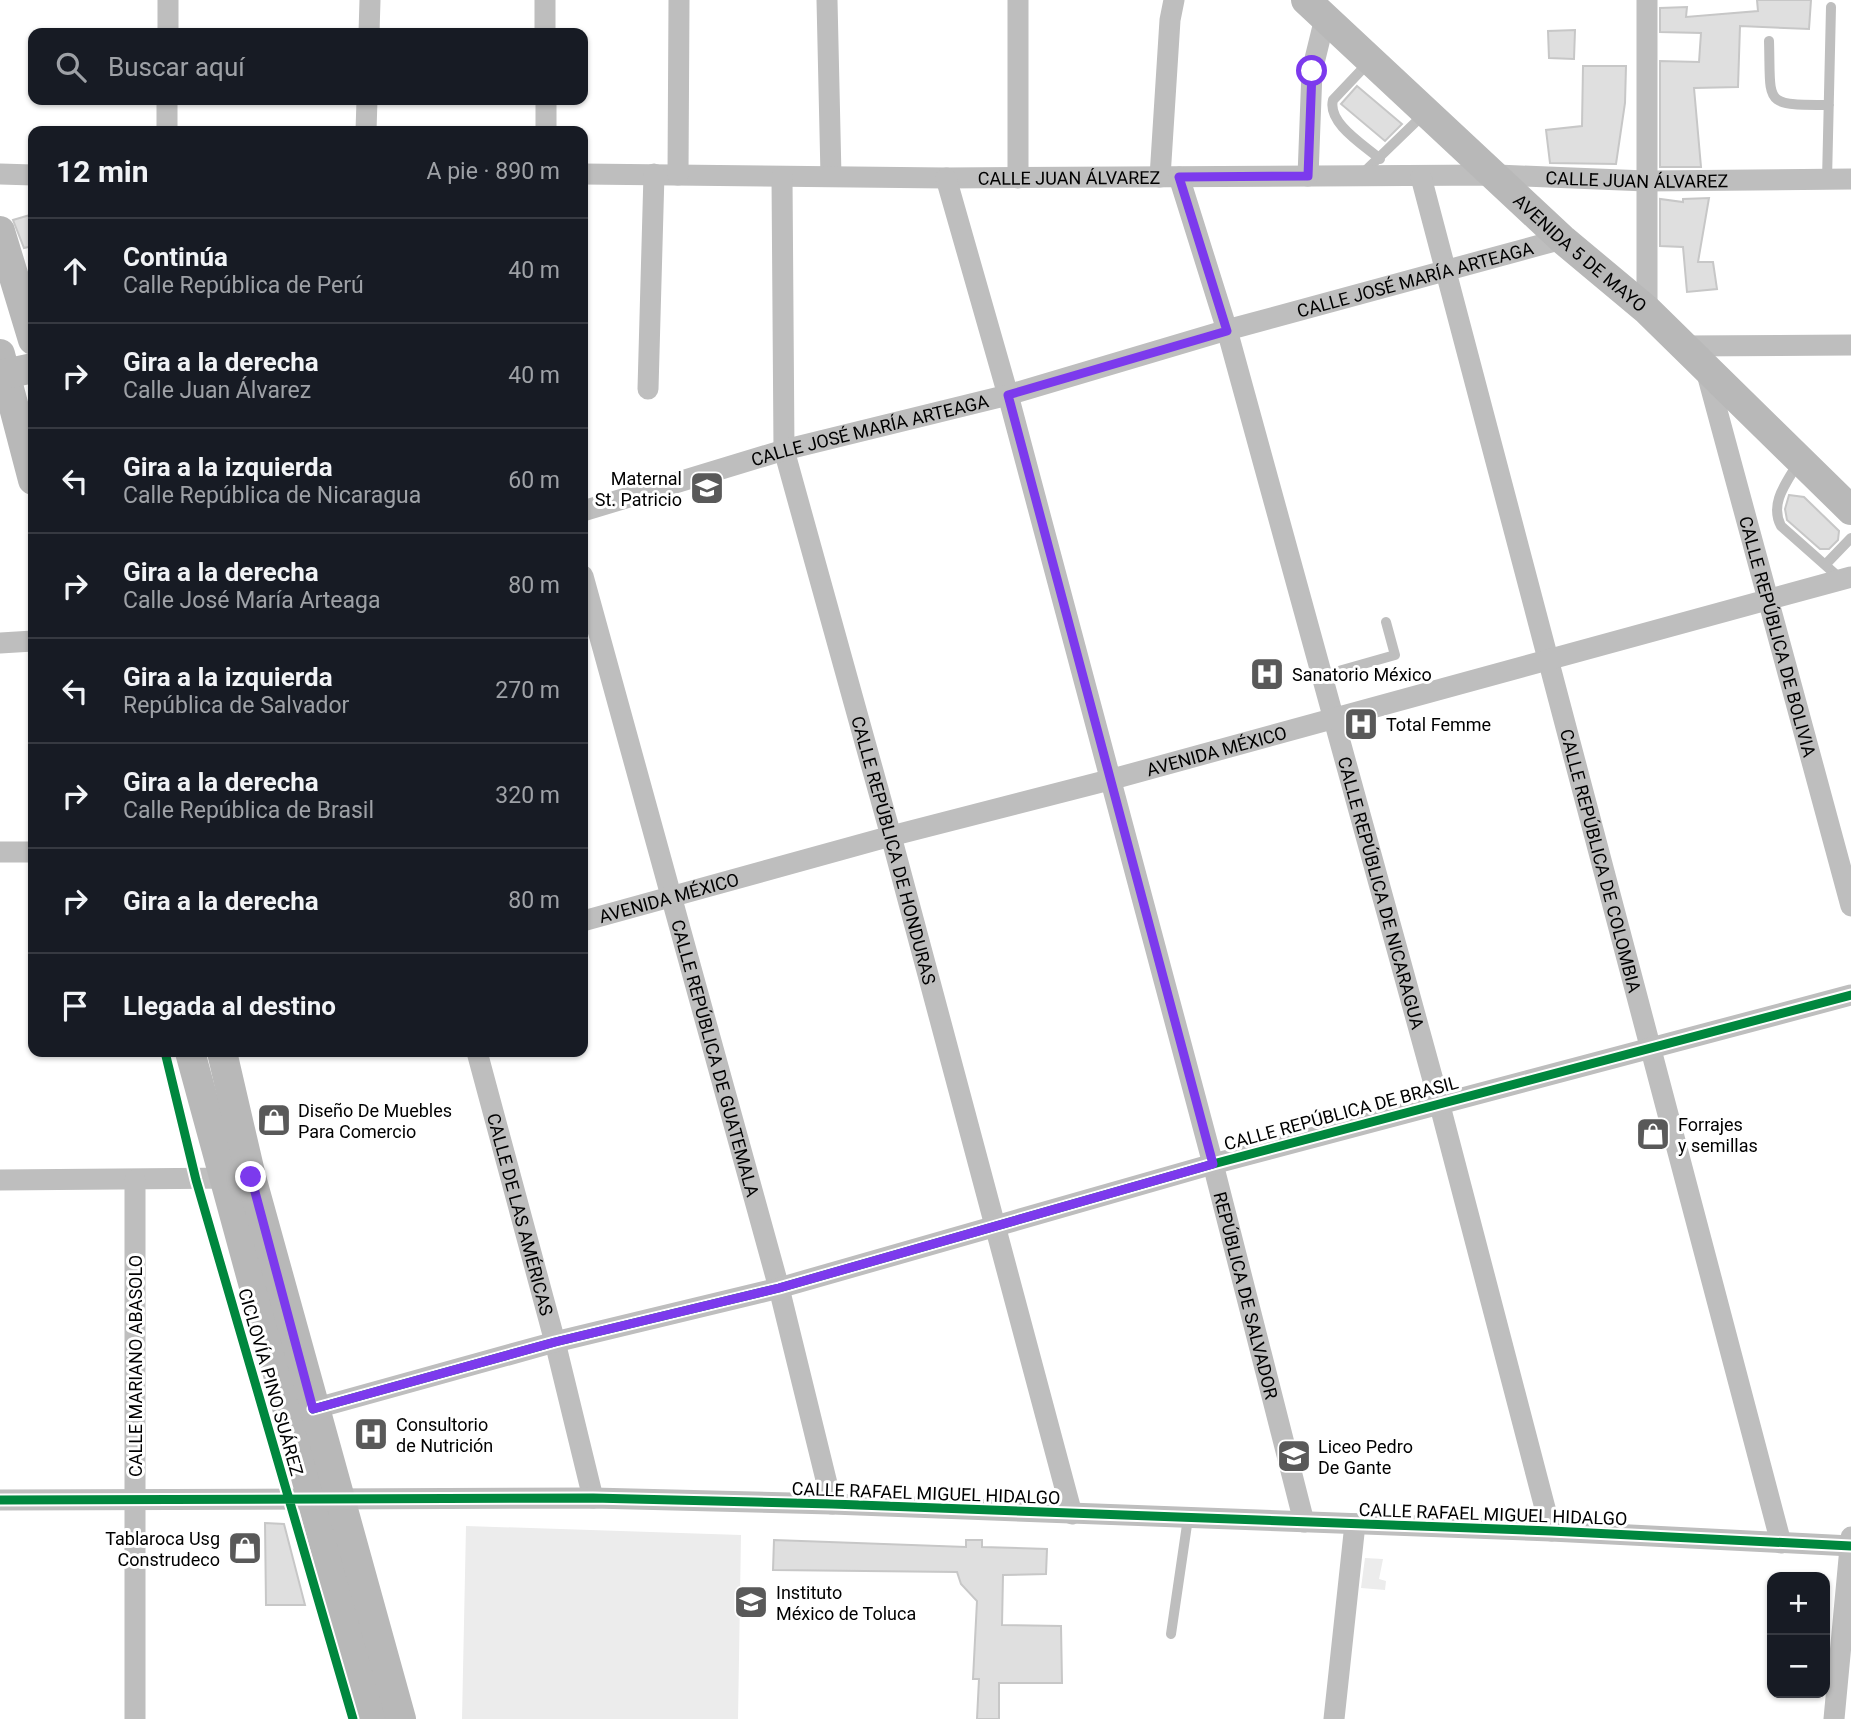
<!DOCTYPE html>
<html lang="es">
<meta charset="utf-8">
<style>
:root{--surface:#171b24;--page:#20242c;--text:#f1f3f6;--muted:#9ea1a6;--line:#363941}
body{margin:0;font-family:Roboto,sans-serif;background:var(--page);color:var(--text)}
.controls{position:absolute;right:21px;bottom:21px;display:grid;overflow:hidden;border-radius:14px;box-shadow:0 2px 5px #0004}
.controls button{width:63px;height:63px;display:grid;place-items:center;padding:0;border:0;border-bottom:2px solid var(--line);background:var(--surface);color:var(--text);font:35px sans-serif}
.stop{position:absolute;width:21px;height:21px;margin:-16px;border:5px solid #7c3aed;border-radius:50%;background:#fff}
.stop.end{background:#7c3aed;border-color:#fff;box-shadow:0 2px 7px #0008}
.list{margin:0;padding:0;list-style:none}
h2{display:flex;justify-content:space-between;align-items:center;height:91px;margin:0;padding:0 28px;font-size:30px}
h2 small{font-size:23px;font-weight:400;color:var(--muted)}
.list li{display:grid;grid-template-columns:46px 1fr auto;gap:21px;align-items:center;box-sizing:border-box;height:105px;padding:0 28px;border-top:2px solid var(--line)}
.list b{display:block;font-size:26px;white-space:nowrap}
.list p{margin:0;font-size:23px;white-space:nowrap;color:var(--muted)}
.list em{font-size:23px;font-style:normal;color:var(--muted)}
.icon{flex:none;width:38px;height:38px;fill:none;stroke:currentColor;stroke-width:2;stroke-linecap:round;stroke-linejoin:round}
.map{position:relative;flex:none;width:1851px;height:1719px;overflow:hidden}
.search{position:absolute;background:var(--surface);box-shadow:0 2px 5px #0004;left:28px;top:28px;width:560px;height:77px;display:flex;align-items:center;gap:18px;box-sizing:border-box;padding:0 24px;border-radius:14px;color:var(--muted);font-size:26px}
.panel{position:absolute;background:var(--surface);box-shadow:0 2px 5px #0004;left:28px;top:126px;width:560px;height:931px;border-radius:14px}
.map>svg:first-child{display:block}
.green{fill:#ececec}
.building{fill:#dfdfdf;stroke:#c7c7c7;stroke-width:2}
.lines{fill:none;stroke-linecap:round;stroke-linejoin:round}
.service{stroke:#bebebe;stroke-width:10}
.minor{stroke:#bebebe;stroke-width:21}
.secondary{stroke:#b8b8b8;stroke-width:30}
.cycleway-casing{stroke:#fff;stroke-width:13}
.cycleway{stroke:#00873e;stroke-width:9}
.route{stroke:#7c3aed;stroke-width:9}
.labels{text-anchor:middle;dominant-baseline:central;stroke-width:6;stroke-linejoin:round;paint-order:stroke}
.street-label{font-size:18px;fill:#000;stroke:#fff}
.poi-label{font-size:18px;fill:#000;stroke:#fff;text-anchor:start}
</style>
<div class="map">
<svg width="1851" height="1719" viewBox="0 0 1851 1719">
<rect width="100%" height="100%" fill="#fff"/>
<path class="green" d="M466,1526L741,1535L738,1719H462Z
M1365,1558L1383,1559L1379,1579L1386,1581L1385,1590L1361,1588Z"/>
<path class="building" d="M1757,0H1811L1809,29L1740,26L1738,87L1694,88L1701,167H1660V61L1699,62L1701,33L1660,32V8L1687,7L1686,17L1758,11Z
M1575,30L1574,59L1549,58L1548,31Z
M1583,66H1626L1625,103L1616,164L1550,163L1546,130L1582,126Z
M1357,86L1402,124L1385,141L1341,104Z
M1709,198L1698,262H1713L1717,289L1687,292L1683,247L1660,246V199L1683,202V199Z
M33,214V246L24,248L13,220Z
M1789,495L1804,497L1839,531L1838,540L1829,549H1820L1787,520L1785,509Z
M265,1523L284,1524L305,1605H266Z
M774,1540L966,1547V1540H982V1547L1047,1549L1046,1574L1003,1575L1002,1625L1061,1626L1062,1683H999V1719H977L979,1679H973L977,1601L961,1584L957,1572L773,1570Z"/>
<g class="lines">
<path class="service" d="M1769,41C1771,105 1762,105 1829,105
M1370,61L1333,100C1327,123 1364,145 1380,159
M1363,173L1424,114
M1827,180L1831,7
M1798,463C1787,482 1769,503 1781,526L1842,580
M1825,565L1851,538
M1321,676L1395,655L1386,622
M1171,1634L1188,1518"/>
<g class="minor">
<path d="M545,0V33"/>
<path d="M827,0L831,176"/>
<path d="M168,33V0"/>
<path d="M369,33L370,0"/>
<path d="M546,100V131"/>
<path d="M167,131V100"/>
<path d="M366,131L367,100"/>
<path d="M0,174L33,175"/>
<path id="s1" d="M583,174L946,178L1497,175L1646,181L1851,179"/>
<path d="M678,175L679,0"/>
<path d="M1308,176L1312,71L1325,18"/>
<path id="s2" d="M782,177L784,450L891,836L1072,1514"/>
<path d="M1160,177L1170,20L1174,0"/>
<path id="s3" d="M1179,177L1227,330L1439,1102L1551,1531"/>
<path id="s4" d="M1421,177L1781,1543"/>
<path id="s5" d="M946,178L1008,395L1213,1164L1304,1522"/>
<path d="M1018,178V0"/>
<path d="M1647,310V0"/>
<path d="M1682,346L1851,345"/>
<path id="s6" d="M1706,370L1851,906"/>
<path d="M648,389L654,174"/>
<path id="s7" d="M583,511L784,450L1008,395L1227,330L1562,239"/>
<path id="s8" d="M583,576L779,1288L832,1504"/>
<path d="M0,643L33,641"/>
<path d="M0,852H33"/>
<path id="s9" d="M583,921L891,836L1109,780L1851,577"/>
<path id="s10" d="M477,1052L555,1342L593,1498"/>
<path d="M0,1180L236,1178"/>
<path d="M313,1409L555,1342L779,1288L1213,1164L1851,995"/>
<path d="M0,1500L593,1498L832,1504L1551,1531L1851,1546"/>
<path d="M135,1719V1180"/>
<path d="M1334,1719L1355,1524"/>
<path d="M1834,1719L1851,1537"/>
</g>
<g class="secondary">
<path id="s11" d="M1306,0L1562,239L1647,310L1851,510"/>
<path d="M0,231L33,340"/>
<path d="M0,354L33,480"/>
<path d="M5,374L33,368"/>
<path d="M190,1052L372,1719"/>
<path d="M222,1052L251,1177L401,1719"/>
</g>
<g class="cycleway-casing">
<path id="cycleway" d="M165,1052L196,1180L353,1719
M313,1409L555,1342L779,1288L1213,1164L1851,995
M0,1500L593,1498L832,1504L1551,1531L1851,1546"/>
</g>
<use href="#cycleway" class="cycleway"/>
</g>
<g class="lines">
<path class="route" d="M251,1177L313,1409L555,1342L779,1288L1213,1164L1008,395L1227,331L1179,177L1308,176L1312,71"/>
</g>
<defs>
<g id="school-square" transform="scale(1.75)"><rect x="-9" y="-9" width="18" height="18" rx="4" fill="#595959" stroke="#fff"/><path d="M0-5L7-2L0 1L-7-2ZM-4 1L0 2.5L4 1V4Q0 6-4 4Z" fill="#fff"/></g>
<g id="hospital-square" transform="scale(1.75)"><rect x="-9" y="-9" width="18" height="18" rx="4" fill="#595959" stroke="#fff"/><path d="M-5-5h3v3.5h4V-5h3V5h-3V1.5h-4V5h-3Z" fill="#fff"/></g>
<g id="shop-square" transform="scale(1.75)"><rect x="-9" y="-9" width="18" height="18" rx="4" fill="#595959" stroke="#fff"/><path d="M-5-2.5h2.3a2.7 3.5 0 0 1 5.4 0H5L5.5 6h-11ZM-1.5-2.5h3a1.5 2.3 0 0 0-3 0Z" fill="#fff"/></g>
<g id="university-square" transform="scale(1.75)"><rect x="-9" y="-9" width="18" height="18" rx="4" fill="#595959" stroke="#fff"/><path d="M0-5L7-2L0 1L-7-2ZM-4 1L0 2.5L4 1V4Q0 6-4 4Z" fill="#fff"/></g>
</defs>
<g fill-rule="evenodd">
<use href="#school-square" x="707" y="488"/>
<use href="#hospital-square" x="1267" y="674"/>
<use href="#hospital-square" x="1361" y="724"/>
<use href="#shop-square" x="274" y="1120"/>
<use href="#shop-square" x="1653" y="1134"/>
<use href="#hospital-square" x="371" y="1434"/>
<use href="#school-square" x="1294" y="1456"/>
<use href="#shop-square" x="245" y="1548"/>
<use href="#university-square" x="751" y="1602"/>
</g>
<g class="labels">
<g class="street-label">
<text stroke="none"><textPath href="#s1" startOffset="486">CALLE JUAN ÁLVAREZ</textPath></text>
<text stroke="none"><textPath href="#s1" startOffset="1054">CALLE JUAN ÁLVAREZ</textPath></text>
<text stroke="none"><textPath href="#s11" startOffset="373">AVENIDA 5 DE MAYO</textPath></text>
<text stroke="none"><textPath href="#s7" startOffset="864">CALLE JOSÉ MARÍA ARTEAGA</textPath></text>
<text stroke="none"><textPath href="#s7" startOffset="298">CALLE JOSÉ MARÍA ARTEAGA</textPath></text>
<text stroke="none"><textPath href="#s6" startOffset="276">CALLE REPÚBLICA DE BOLIVIA</textPath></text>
<text stroke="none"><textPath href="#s9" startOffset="656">AVENIDA MÉXICO</textPath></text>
<text stroke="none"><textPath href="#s2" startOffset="688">CALLE REPÚBLICA DE HONDURAS</textPath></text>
<text stroke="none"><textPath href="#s4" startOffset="707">CALLE REPÚBLICA DE COLOMBIA</textPath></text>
<text stroke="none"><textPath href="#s3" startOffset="744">CALLE REPÚBLICA DE NICARAGUA</textPath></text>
<text stroke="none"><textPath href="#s9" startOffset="89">AVENIDA MÉXICO</textPath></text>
<text stroke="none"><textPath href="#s8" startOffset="500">CALLE REPÚBLICA DE GUATEMALA</textPath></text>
<text transform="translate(1341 1113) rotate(-15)">CALLE REPÚBLICA DE BRASIL</text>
<text stroke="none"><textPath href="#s10" startOffset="168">CALLE DE LAS AMÉRICAS</textPath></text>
<text stroke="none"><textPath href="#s5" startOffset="1157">REPÚBLICA DE SALVADOR</textPath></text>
<text transform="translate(135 1366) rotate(-90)">CALLE MARIANO ABASOLO</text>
<text transform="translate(271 1382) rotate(74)">CICLOVÍA PINO SUÁREZ</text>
<text transform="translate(926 1493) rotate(2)">CALLE RAFAEL MIGUEL HIDALGO</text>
<text transform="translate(1493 1514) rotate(2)">CALLE RAFAEL MIGUEL HIDALGO</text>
</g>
<g class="poi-label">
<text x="682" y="478" text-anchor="end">Maternal<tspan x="682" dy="21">St. Patricio</tspan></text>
<text x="1292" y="674">Sanatorio México</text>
<text x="1386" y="724">Total Femme</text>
<text x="298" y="1110">Diseño De Muebles<tspan x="298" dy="21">Para Comercio</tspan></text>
<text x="1678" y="1124">Forrajes<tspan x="1678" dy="21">y semillas</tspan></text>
<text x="396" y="1424">Consultorio<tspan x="396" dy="21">de Nutrición</tspan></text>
<text x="1318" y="1446">Liceo Pedro<tspan x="1318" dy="21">De Gante</tspan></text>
<text x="220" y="1538" text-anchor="end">Tablaroca Usg<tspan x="220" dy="21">Construdeco</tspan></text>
<text x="776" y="1592">Instituto<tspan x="776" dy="21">México de Toluca</tspan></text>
</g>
</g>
</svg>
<div class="controls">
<button>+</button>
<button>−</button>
</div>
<div class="stop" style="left:1312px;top:71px"></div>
<div class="stop end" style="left:251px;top:1177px"></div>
<div class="search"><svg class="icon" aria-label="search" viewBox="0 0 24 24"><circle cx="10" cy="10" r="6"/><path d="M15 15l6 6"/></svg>Buscar aquí</div>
<section class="panel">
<h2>12 min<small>A pie · 890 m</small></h2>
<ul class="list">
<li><svg class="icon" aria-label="ahead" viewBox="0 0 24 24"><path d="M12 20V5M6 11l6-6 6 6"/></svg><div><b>Continúa</b><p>Calle República de Perú</p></div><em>40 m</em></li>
<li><svg class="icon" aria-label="right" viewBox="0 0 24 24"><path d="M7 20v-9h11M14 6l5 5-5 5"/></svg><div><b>Gira a la derecha</b><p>Calle Juan Álvarez</p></div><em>40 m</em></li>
<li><svg class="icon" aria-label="left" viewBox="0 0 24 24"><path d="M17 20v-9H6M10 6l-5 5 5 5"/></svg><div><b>Gira a la izquierda</b><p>Calle República de Nicaragua</p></div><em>60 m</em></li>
<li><svg class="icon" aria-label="right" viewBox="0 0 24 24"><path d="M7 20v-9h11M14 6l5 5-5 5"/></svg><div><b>Gira a la derecha</b><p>Calle José María Arteaga</p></div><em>80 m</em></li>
<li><svg class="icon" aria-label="left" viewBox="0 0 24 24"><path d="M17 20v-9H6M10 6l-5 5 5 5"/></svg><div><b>Gira a la izquierda</b><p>República de Salvador</p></div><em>270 m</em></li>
<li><svg class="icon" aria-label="right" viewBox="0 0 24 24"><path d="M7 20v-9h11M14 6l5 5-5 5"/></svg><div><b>Gira a la derecha</b><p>Calle República de Brasil</p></div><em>320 m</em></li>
<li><svg class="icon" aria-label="right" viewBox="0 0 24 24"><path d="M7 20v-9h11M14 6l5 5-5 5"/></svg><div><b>Gira a la derecha</b></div><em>80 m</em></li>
<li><svg class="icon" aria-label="arrive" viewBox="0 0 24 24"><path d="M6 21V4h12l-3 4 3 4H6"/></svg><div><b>Llegada al destino</b></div></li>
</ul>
</section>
</div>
